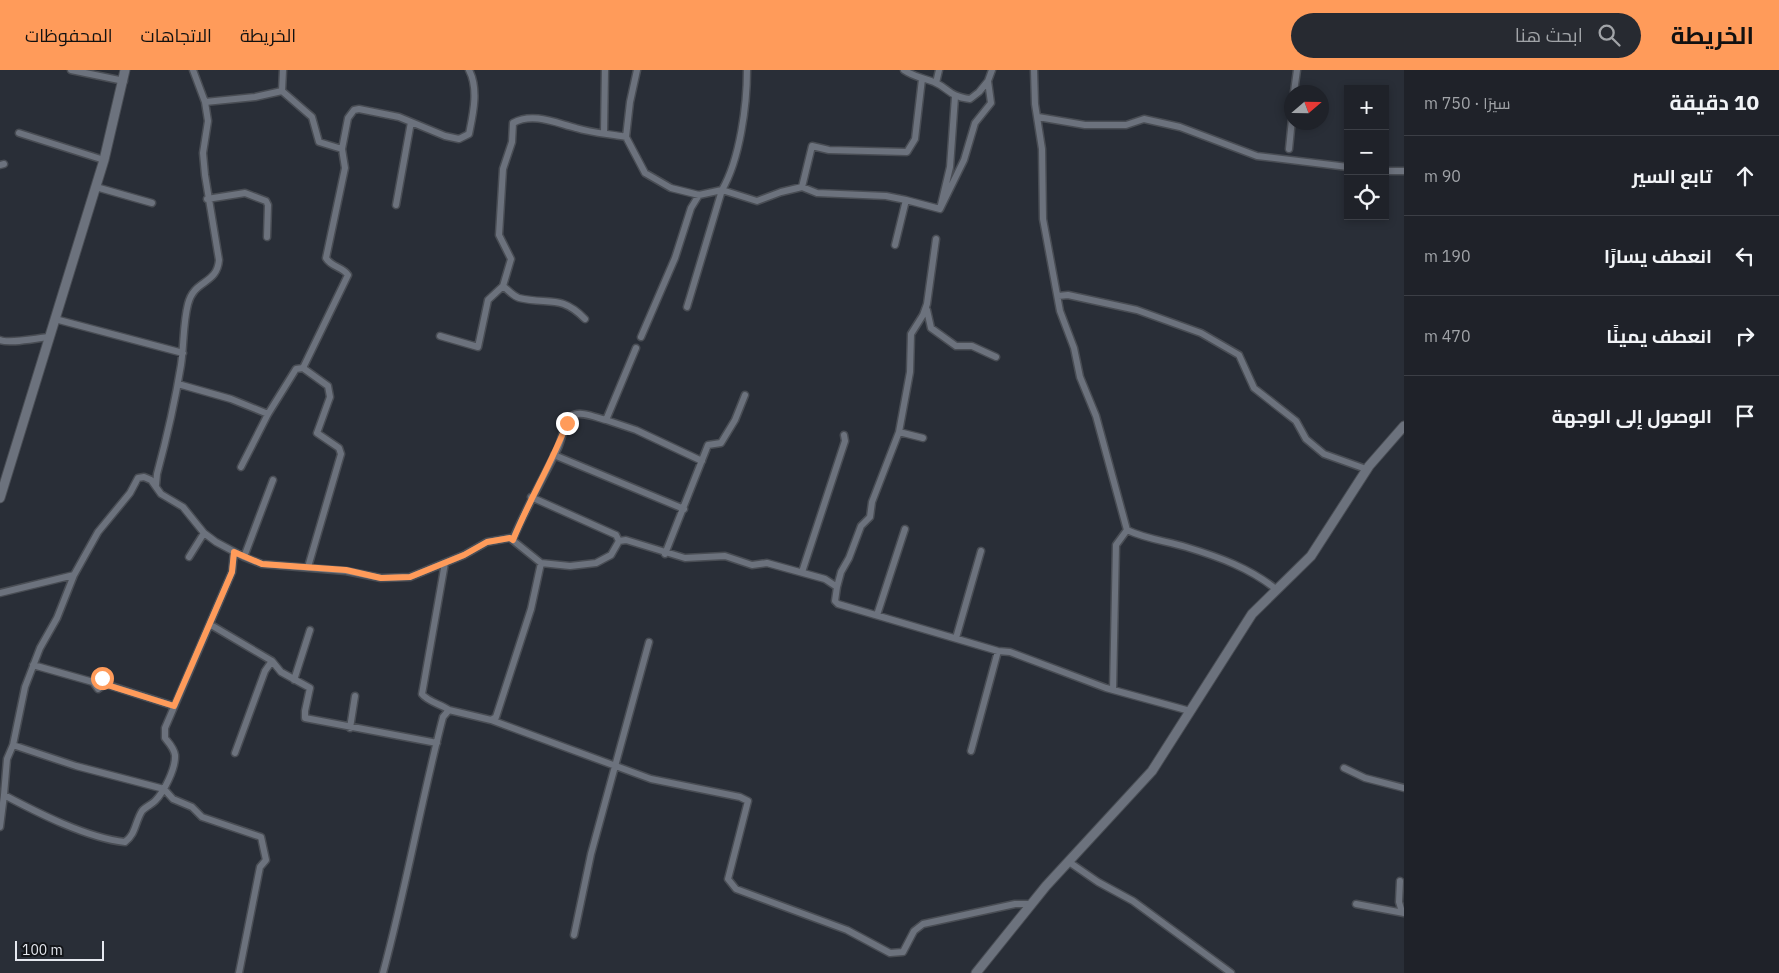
<!DOCTYPE html>
<html lang="ar">
<meta charset="utf-8">
<style>
:root{--surface:#1f2229;--page:#272a31;--text:#f1f3f6;--muted:#a1a4a8;--line:#3c3f46;--accent:#ff9b5a}
body{margin:0;font-family:"IBM Plex Sans",Cairo,sans-serif;background:var(--page);color:var(--text);direction:rtl}
.controls{position:absolute;right:15px;top:15px;display:grid;overflow:hidden;border-radius:0px;box-shadow:0 2px 8px #0003}
.controls button{width:45px;height:45px;display:grid;place-items:center;padding:0;border:0;border-bottom:1px solid var(--line);background:var(--surface);color:var(--text);font:25px sans-serif}
.compass{position:absolute;left:1284px;top:15px;width:45px;height:45px;border-radius:50%;background:var(--surface);box-shadow:0 2px 8px #0003;rotate:70deg}
.scale{position:absolute;left:15px;bottom:12px;width:89px;box-sizing:border-box;padding-left:5px;border:2px solid #e5e8ef;border-top:0;font-size:14px;line-height:18px;white-space:nowrap;color:#e5e8ef;-webkit-text-stroke:4px #14161a;paint-order:stroke}
.stop{position:absolute;width:15px;height:15px;margin:-11px;border:4px solid #ff9b5a;border-radius:50%;background:#fff}
.stop.end{background:#ff9b5a;border-color:#fff;box-shadow:0 1px 5px #0008}
.list{margin:0;padding:0;list-style:none}
h2{display:flex;justify-content:space-between;align-items:center;height:65px;margin:0;padding:0 20px;font-size:21px}
h2 small{font-size:16px;font-weight:400;color:var(--muted)}
.list li{display:grid;grid-template-columns:32px 1fr auto;gap:15px;align-items:center;box-sizing:border-box;height:80px;padding:0 20px;border-top:1px solid var(--line)}
.list b{display:block;font-size:19px;white-space:nowrap}
.list em{font-size:16px;font-style:normal;color:var(--muted)}
.icon{flex:none;width:28px;height:28px;fill:none;stroke:currentColor;stroke-width:2;stroke-linecap:round;stroke-linejoin:round}
.map{position:relative;flex:none;width:1404px;height:903px;overflow:hidden;direction:ltr}
header{display:flex;align-items:center;gap:30px;box-sizing:border-box;height:70px;padding:0 25px;background:var(--accent);color:#111}
header strong{font-size:24px}
nav{display:flex;gap:28px;margin-inline-start:auto;font-size:18px}
.search{width:350px;height:45px;background:var(--page);display:flex;align-items:center;gap:12px;box-sizing:border-box;padding:0 18px;border-radius:28px;color:var(--muted);font-size:19px}
main{display:flex}
aside{flex:1;background:var(--surface)}
.map>svg:first-child{display:block}
.lines{fill:none;stroke-linecap:round;stroke-linejoin:round}
.street-casing{stroke:#494d54;stroke-width:9}
.secondary-casing{stroke:#494d54;stroke-width:11}
.street{stroke:#6c727d;stroke-width:6}
.secondary{stroke:#6c727d;stroke-width:9}
.route{stroke:#ff9b5a;stroke-width:6}
</style>
<header>
<strong>الخريطة</strong>
<div class="search"><svg class="icon" aria-label="search" viewBox="0 0 24 24"><circle cx="10" cy="10" r="6"/><path d="M15 15l6 6"/></svg>ابحث هنا</div>
<nav><a>الخريطة</a><a>الاتجاهات</a><a>المحفوظات</a></nav>
</header>
<main>
<aside>
<h2>10 دقيقة<small>سيرًا · 750 m</small></h2>
<ul class="list">
<li><svg class="icon" aria-label="ahead" viewBox="0 0 24 24"><path d="M12 20V5M6 11l6-6 6 6"/></svg><div><b>تابع السير</b></div><em>90 m</em></li>
<li><svg class="icon" aria-label="left" viewBox="0 0 24 24"><path d="M17 20v-9H6M10 6l-5 5 5 5"/></svg><div><b>انعطف يسارًا</b></div><em>190 m</em></li>
<li><svg class="icon" aria-label="right" viewBox="0 0 24 24"><path d="M7 20v-9h11M14 6l5 5-5 5"/></svg><div><b>انعطف يمينًا</b></div><em>470 m</em></li>
<li><svg class="icon" aria-label="arrive" viewBox="0 0 24 24"><path d="M6 21V4h12l-3 4 3 4H6"/></svg><div><b>الوصول إلى الوجهة</b></div></li>
</ul>
</aside>
<div class="map">
<svg width="1404" height="903" viewBox="0 0 1404 903">
<rect width="100%" height="100%" fill="#292e37"/>
<g class="lines">
<g class="street-casing">
<path id="street" d="M71,0L124,11
M283,0L282,21L312,47L319,72L342,79
M904,0C914,7 923,8 934,12C950,19 948,26 970,29L979,22L988,11
M1034,0L1035,34L1042,79L1043,149L1060,241L1074,278L1080,307L1096,346L1127,460L1116,475L1113,620
M936,13L939,0
M1294,22L1297,0
M205,32L255,27L282,21
M1038,47L1085,55H1126L1144,49L1180,57L1257,86L1348,97
M19,63L104,90
M604,63L605,0
M626,67L630,32L637,0
M1289,79L1292,49
M0,95L4,94
M1385,101H1404
M96,117L152,133
M802,117L812,76L829,80L907,82L915,69L922,9
M207,129L245,123L266,131L268,135L267,167
M906,130L940,139L950,97L955,27
M396,135L411,52
M940,139L964,90L975,53L991,33L988,11L992,0
M503,216C508,220 513,226 519,228C548,235 561,224 585,249
M1058,226L1068,225L1137,240L1201,263L1239,285L1254,318L1296,351L1306,369L1324,384L1366,399
M687,237L722,120C740,89 747,35 747,0
M927,240L931,258L956,276H972L996,287
M55,249L183,283
M440,266L478,277L488,230L503,216L511,189L499,165L503,99L512,72L513,53C533,42 556,53 576,58C592,63 610,64 626,67L645,103L671,118L699,125L722,120L757,131L781,122L802,117L817,123L886,126L906,130L895,175
M641,267L675,188L691,138L699,125
M0,270C9,274 37,268 50,267
M178,314L231,329L268,344
M606,350L636,360L702,391
M899,362L910,302L911,264L923,245L927,234L936,169
M554,385L684,439
M241,397L268,344L296,299L303,298
M156,415L157,404C167,367 175,332 181,295C184,275 183,253 188,234C194,209 217,215 219,190L205,105L203,83L208,51L205,32L193,0
M531,427L616,465L619,471
M1127,460C1146,469 1166,471 1186,477C1219,487 1250,498 1277,520
M513,469C526,438 543,409 558,378C562,369 564,353 572,346C580,340 597,348 606,350L636,278
M665,484L708,375L721,373L735,350L745,325
M189,487L204,463
M244,487L273,410
M445,493L422,624C428,632 441,634 449,640
M308,497L341,384L339,378L317,363L330,327L328,316L303,298L348,205C343,197 331,197 326,188L345,98L342,79L348,48L354,40L359,39L399,47L445,66L459,69L469,64C473,44 479,19 469,0
M802,502L845,371L844,365
M74,505L57,548L40,578L25,617L13,675L7,689L4,725C38,743 87,768 125,772C136,764 135,752 142,741C145,737 151,735 155,731C164,722 176,698 175,685C174,678 169,673 165,668V658L232,502L234,482
M837,517L841,502L849,488L861,456L870,447L872,432L899,362L923,368
M0,523L74,505L98,462L130,423L138,408L144,407L151,410L161,424L183,437L204,463L216,472L244,487L262,494L346,501L381,508L410,507L464,485L487,472L510,468L541,493L570,496L596,493L611,485L619,471L626,470L685,488L725,486L752,495L767,493L825,509L837,517L835,531L838,534L998,581L1010,582L1106,618L1190,641
M877,545L905,459
M211,555L272,591L281,602L310,618L305,641V648L437,673
M956,568L981,481
M33,595L93,612L98,619L105,614L100,607L93,612
M294,610L310,560
M105,614L174,636
M491,650L651,709L740,727L748,731L728,809L736,819L847,860L890,883L903,882L914,861L923,854L1015,834H1032
M350,658L355,626
M13,675L76,696L164,719L173,729L192,737L202,747L261,767L266,790L260,797L239,903
M971,681L998,581
M235,683L265,601L272,591
M1344,698L1365,708L1404,718
M0,757L4,725
M1069,792L1098,812L1133,831L1231,903
M1400,811L1399,832L1402,842
M1356,834L1404,843
M574,865L591,784L649,572
M383,903C406,818 421,732 443,647L449,640L491,650L496,647L531,539L541,493"/>
</g>
<g class="secondary-casing">
<path id="secondary" d="M0,428L104,90L125,0
M976,903L1046,816L1152,701L1252,544L1311,486L1369,396L1404,356"/>
</g>
<use href="#street" class="street"/>
<use href="#secondary" class="secondary"/>
</g>
<g class="lines">
<path class="route" d="M102,608L104,614L174,636L232,502L234,482L262,494L346,500L381,508L410,507L464,485L487,472L510,468L513,470C529,430 552,393 567,353"/>
</g>
</svg>
<div class="controls">
<button>+</button>
<button>−</button>
<button><svg class="icon" aria-label="locate" viewBox="0 0 24 24"><circle cx="12" cy="12" r="6"/><path d="M12 2v4M12 18v4M2 12h4M18 12h4"/></svg></button>
</div>
<svg class="compass" viewBox="-18 -18 36 36"><path d="M0-13l5 13h-10z" fill="#e53935"/><path d="M0 13l5-13h-10z" fill="#a1a4a8"/></svg>
<div class="scale">100 m</div>
<div class="stop" style="left:102px;top:608px"></div>
<div class="stop end" style="left:567px;top:353px"></div>
</div>
</main>
